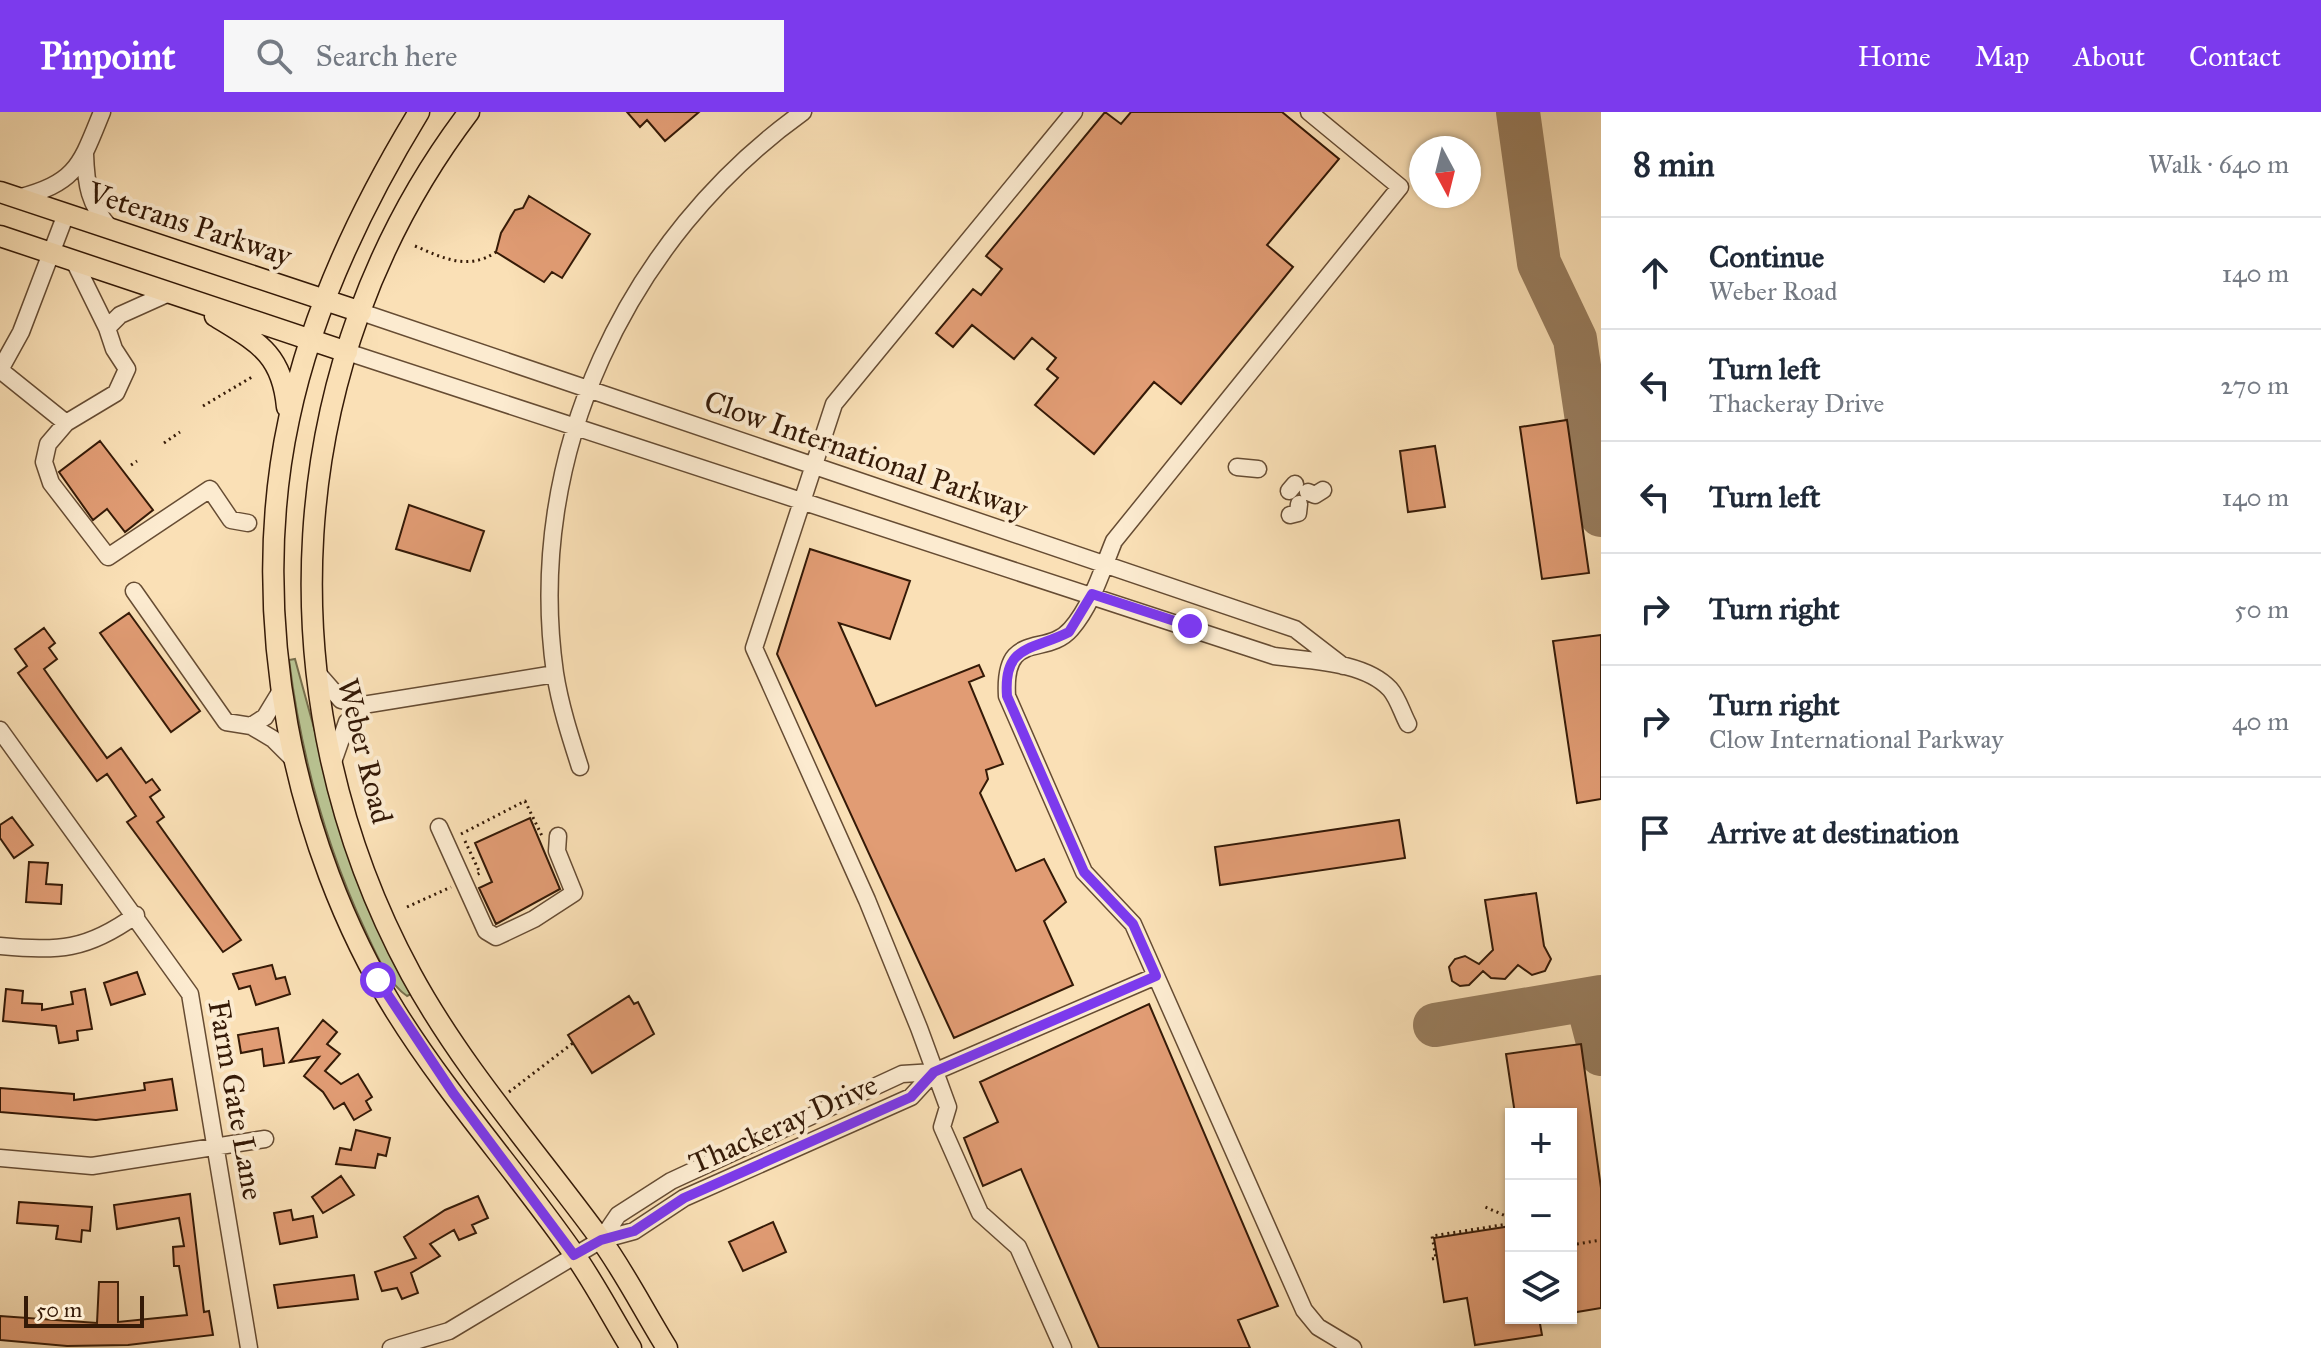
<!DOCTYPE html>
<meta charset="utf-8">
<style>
:root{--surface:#fff;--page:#f6f6f7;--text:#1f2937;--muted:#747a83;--line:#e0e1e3;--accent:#7c3aed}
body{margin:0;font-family:"IM FELL Great Primer",serif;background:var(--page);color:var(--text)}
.controls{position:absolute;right:24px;bottom:24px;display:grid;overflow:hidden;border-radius:0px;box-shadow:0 2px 6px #0004}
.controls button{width:72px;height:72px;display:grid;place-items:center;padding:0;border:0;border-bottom:2px solid var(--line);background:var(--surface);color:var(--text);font:40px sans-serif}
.compass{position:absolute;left:1409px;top:24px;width:72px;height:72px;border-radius:50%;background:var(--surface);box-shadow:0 2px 6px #0004;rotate:173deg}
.scale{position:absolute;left:24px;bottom:20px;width:120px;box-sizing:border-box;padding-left:8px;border:4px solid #351a07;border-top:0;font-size:22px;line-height:28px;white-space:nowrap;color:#351a07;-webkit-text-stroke:6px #fcebd0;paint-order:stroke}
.stop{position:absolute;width:24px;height:24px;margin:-18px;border:6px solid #7c3aed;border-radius:50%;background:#fff}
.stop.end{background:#7c3aed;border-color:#fff;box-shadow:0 2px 8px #0008}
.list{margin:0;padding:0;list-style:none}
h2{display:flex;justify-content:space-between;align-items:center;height:104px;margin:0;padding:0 32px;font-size:34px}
h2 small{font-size:26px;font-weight:400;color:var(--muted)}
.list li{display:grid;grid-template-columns:52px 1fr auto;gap:24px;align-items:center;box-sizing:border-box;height:112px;padding:0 32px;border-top:2px solid var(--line)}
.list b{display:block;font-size:30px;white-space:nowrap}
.list p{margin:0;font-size:26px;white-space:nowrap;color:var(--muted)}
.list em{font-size:26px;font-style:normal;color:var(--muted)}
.icon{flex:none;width:44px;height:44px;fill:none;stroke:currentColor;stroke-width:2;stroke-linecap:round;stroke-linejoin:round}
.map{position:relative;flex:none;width:1601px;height:1236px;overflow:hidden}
header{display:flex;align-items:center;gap:48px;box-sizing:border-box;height:112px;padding:0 40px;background:var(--accent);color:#fff}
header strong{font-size:38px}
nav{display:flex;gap:44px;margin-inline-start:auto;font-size:28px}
.search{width:560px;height:72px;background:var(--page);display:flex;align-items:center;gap:20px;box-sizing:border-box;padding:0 28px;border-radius:0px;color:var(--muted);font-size:30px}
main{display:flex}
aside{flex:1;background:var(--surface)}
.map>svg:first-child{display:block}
.green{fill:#b9c392;stroke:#776e4c;stroke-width:2}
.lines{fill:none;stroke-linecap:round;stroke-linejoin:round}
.taxiway{stroke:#987d5e;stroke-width:44}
.building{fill:#e19c74;stroke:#351a07;stroke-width:2}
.minor-casing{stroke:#664c33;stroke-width:19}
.major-casing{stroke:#351a07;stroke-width:23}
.path{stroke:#351a07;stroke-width:3;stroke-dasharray:2 4;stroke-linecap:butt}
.minor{stroke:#fcebd0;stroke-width:16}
.major{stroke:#fae0b6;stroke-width:20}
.route{stroke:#7c3aed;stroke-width:10}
.labels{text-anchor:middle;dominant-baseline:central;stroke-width:8;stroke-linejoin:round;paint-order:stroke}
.street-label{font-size:30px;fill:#351a07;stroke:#fcebd0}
</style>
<header>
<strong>Pinpoint</strong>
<div class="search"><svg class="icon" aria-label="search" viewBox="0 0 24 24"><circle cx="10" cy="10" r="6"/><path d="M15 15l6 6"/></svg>Search here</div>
<nav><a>Home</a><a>Map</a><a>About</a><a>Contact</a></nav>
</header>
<main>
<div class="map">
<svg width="1601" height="1236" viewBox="0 0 1601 1236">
<rect width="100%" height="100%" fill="#fae0b6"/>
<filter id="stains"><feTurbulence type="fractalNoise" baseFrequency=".0025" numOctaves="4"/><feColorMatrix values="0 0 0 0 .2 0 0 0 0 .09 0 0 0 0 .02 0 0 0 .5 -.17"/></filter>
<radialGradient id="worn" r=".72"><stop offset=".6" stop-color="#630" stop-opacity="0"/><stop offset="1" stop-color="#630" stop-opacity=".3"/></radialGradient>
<path class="green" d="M295,547L350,747L377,816L411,882L407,884C388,871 375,840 365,818C325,732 301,643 289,548Z"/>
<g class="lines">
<path class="taxiway" d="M1518,0L1539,151L1575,227L1601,403
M1587,888L1601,942
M1435,913L1601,885"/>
</g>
<path class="building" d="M627,0H699L665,29L647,8L640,15Z
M1105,0L1121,12L1131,0H1282L1339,47L1267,133L1293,155L1181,292L1154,270L1094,342L1035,293L1058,266L1047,257L1056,246L1032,226L1014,247L972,213L953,235L936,221L973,177L981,183L1002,157L986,144Z
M529,84L590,122L562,166L552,160L544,170L496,140L501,121L515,98L523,96Z
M1567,308L1589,461L1542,467L1520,315Z
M100,329L153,398L125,420L107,397L93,408L59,360Z
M1435,334L1445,395L1408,400L1400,339Z
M409,393L484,419L470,459L396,437Z
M810,437L910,469L890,527L839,511L876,594L979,553L984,564L969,570L1003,652L986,658L988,667L980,681L1016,759L1044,747L1066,790L1044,809L1073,873L954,926L777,542Z
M129,501L200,599L171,620L100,521Z
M44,516L55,531L49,536L57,547L44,557L79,607L107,646L121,636L146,671L152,667L160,678L150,685L164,705L157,710L241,828L223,840L127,710L136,704L107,662L97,669L18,561L27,554L15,537Z
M1601,523V687L1577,691L1553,529Z
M12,705L33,733L14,746L0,726V713Z
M530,706L560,777L496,812L479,776L492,770L475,731Z
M1399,708L1405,746L1220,773L1215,735Z
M29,750L48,751L46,772L62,773L61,792L26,790Z
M1536,781L1544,834L1551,847L1545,859L1532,863L1518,853L1505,867L1491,866L1483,859L1469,873L1460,874L1452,869L1449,855L1455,847L1465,844L1479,852L1493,838L1485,788Z
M272,853L276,867L285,865L290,882L256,893L250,874L239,877L233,862Z
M137,860L145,882L111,893L104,871Z
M6,877L23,879L22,891L42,892V898L73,892L71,880L85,877L92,917L77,919L78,928L59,931L56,914L3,909Z
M629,884L634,892L638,890L654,922L592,961L568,923Z
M1149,892L1278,1194L1238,1208L1250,1236H1099L1021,1057L983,1074L964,1026L998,1010L980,970Z
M323,908L337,920L327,932L340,942L325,959L341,972L358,962L372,985L366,989L371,998L354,1008L344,991L334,997L323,980L304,964L319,945L290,950Z
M278,916L284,951L264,954L262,937L241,941L238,923Z
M1581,932L1601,1076V1196L1571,1201V1002H1515L1506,942Z
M172,967L177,998L96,1008L0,1000V976L74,982V988L145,978L144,971Z
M356,1018L390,1026L386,1044L378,1042L375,1056L336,1052L340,1036L351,1038Z
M341,1064L354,1083L323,1101L312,1085Z
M190,1082L204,1200L209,1199L213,1223L128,1233L67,1234L0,1228V1204L97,1211L99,1170H118V1210L187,1203L179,1154H174L173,1135L184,1134L179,1106L117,1117L114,1093Z
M478,1084L488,1106L472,1113L476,1121L459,1128L454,1118L430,1132L440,1144L411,1161L418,1181L402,1187L397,1176L382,1179L375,1160L416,1146L404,1125L445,1098Z
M19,1090L92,1095L90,1119L82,1118L81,1130L56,1127L58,1114L17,1111Z
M291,1098L293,1108L313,1104L317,1125L280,1132L274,1101Z
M773,1110L786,1140L743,1159L729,1130Z
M1511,1114V1206H1539L1542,1223L1475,1233L1467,1186L1444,1190L1434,1126Z
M354,1163L358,1187L278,1196L274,1173Z"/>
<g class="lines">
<g class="minor-casing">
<path id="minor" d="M1309,0L1400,75L1114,429C1102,458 1092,493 1071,517C1046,546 1003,516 1007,584L1084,760L1133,812L1304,1198L1318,1215L1353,1236
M85,42C86,73 89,92 110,116
M18,86C77,70 80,54 102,0
M66,102L21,220L0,258L66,311
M75,151L107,216L120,203L169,181
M361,200L1295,517L1343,554
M107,216L114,237L127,257L116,281L66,311L48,332L44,350L51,371L108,445L210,377L231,408L248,411
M347,240L1274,544C1309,549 1364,549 1390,577C1398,586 1402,601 1408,612
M1237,355L1258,357
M1289,379L1295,372
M1308,380L1315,383L1323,378
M1290,403L1298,401L1299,392
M134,479L226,610L251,614
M320,564L341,588L363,593L347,610L333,650
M282,577L265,605L251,614L273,627L295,649
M363,593L555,562
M0,618L190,882L249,1236
M580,655C570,624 560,593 555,561C524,344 627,126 803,0
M439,715L486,819L496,825L534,807L574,781L557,739L558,724
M0,834C59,839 86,839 136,803
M0,1046L92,1054L265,1027
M601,1128L618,1103L671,1069L902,962L934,960
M391,1236L449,1219L601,1128L634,1119L684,1086L911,985L934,960L1156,864
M1063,1236L1018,1135L980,1101L942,1015L948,995L919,916L867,788L754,536L834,292L1074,0"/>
</g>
<g class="major-casing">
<path id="major" d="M419,0C361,95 312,197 289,307C247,501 291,731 396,900C449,985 517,1060 574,1142C595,1172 612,1205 631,1236
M469,0C279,250 263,589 411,862C462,956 536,1039 599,1125C624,1159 644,1199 667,1236
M0,80L361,200
M0,124L347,240
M215,204C257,230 282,241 287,295"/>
</g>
<path class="path" d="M415,134C443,146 468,159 496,140
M203,294L252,265
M164,331L180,320
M131,353L137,349
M461,722L525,689L542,724
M465,729L480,761L476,763
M407,795L451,775
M509,980L573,931
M1571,1133L1601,1128
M1432,1147L1436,1146L1432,1124L1508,1112L1506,1104L1485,1095"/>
<use href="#minor" class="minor"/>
<use href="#major" class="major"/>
</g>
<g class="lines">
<path class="route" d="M378,868L453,981L574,1143L601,1128L634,1119L684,1086L911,985L934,960L1156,864L1133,812L1084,760L1007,584C1003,532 1032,539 1069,520L1092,482L1190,514"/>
</g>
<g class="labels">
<g class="street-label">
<text transform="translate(190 112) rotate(18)">Veterans Parkway</text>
<text transform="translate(866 343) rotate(19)">Clow International Parkway</text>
<text transform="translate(365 639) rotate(76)">Weber Road</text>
<text transform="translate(236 988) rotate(80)">Farm Gate Lane</text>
<text transform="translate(783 1012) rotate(-24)">Thackeray Drive</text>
</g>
</g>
<rect width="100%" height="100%" filter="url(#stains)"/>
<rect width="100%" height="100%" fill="url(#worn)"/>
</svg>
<div class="controls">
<button>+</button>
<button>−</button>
<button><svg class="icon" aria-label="layers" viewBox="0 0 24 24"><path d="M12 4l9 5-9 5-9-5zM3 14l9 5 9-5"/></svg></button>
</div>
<svg class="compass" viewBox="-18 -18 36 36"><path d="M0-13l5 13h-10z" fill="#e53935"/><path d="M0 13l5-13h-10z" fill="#747a83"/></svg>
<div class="scale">50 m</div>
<div class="stop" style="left:378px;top:868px"></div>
<div class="stop end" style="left:1190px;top:514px"></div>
</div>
<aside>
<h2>8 min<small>Walk · 640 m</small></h2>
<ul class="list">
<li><svg class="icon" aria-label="ahead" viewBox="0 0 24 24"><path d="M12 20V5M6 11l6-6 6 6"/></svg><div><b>Continue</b><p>Weber Road</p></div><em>140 m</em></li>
<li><svg class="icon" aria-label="left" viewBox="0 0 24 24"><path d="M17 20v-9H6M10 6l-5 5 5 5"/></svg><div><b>Turn left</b><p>Thackeray Drive</p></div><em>270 m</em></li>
<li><svg class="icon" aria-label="left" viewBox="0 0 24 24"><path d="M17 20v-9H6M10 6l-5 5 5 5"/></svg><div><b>Turn left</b></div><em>140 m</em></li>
<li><svg class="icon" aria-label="right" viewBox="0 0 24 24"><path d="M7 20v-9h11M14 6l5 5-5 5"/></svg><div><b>Turn right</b></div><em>50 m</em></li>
<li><svg class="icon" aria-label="right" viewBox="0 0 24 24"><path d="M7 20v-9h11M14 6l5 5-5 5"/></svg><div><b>Turn right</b><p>Clow International Parkway</p></div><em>40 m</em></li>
<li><svg class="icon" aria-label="arrive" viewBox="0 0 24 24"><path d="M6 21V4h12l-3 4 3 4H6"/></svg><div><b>Arrive at destination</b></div></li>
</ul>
</aside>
</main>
